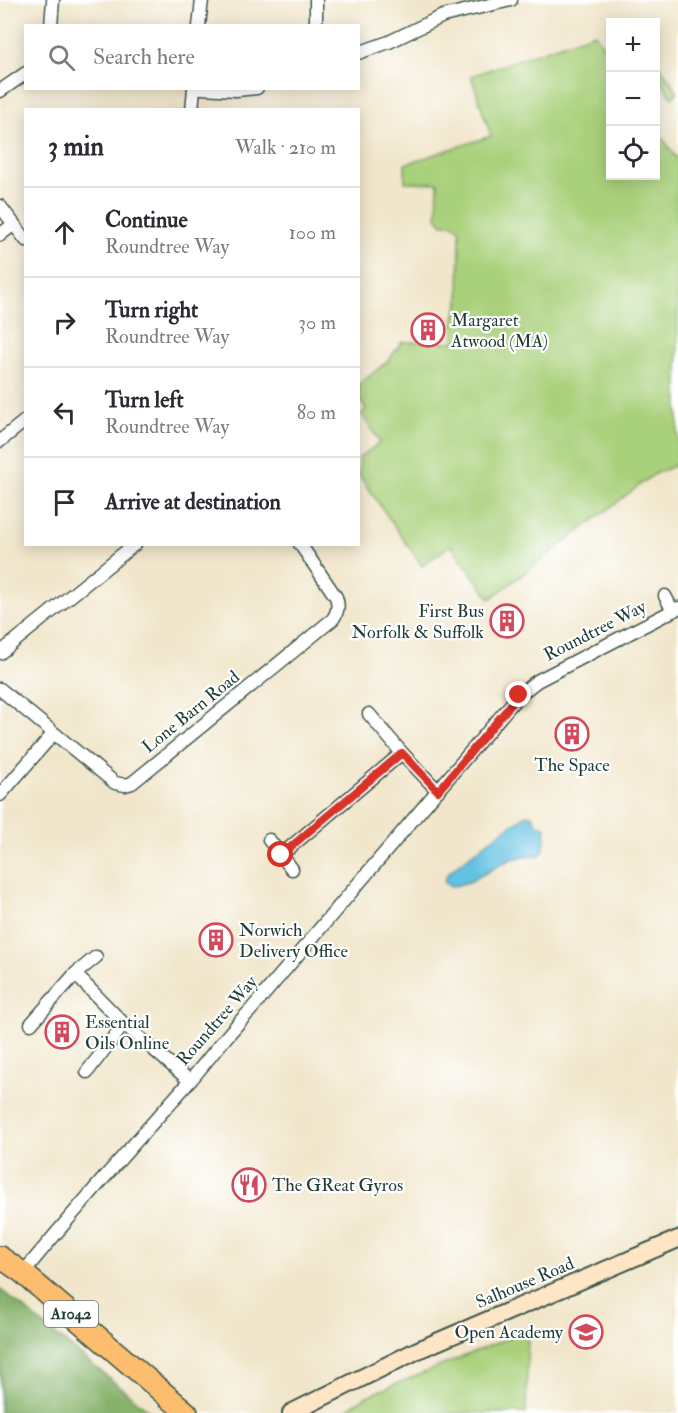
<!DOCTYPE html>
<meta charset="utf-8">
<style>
:root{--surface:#fff;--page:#f7f7f7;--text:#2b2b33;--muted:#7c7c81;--line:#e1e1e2}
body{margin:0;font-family:"IM FELL Double Pica",serif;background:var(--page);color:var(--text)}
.controls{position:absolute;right:18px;top:18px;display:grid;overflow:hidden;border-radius:0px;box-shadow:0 3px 15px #0003}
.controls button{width:54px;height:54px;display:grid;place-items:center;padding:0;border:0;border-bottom:2px solid var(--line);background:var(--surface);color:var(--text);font:30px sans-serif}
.stop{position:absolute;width:18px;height:18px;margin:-14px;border:4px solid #d93025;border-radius:50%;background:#fff}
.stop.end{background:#d93025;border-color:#fff;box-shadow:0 2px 6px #0008}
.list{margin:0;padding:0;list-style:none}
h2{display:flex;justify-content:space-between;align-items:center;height:78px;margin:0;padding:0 24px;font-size:26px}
h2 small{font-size:20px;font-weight:400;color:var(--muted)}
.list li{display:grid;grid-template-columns:39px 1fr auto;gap:18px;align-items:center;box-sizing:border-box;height:90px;padding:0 24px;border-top:2px solid var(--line)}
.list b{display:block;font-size:22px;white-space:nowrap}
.list p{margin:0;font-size:20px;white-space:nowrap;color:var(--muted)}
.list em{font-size:20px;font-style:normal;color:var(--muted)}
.icon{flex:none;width:33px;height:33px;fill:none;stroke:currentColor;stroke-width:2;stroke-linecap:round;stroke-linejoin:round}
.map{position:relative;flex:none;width:678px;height:1413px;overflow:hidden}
.search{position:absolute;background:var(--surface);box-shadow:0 3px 15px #0003;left:24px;top:24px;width:336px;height:66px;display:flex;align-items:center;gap:15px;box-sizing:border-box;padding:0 21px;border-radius:0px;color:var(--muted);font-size:22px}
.panel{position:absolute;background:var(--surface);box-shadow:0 3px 15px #0003;left:24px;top:108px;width:336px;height:438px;border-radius:0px}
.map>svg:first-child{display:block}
.green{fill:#a9d07a;stroke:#648657;stroke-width:1.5}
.forest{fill:#86b26a;stroke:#52784f;stroke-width:1.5}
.water{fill:#64c1e2;stroke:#427f8b;stroke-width:1.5}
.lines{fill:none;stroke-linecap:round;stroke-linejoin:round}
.street-casing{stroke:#3e564b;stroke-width:15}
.secondary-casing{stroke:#3e564b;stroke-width:20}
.highway-casing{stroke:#3e564b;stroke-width:24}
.street{stroke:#fff;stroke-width:12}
.secondary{stroke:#fee5c5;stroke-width:16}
.highway{stroke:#fcbd6e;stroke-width:21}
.route{stroke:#d93025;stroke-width:8}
.labels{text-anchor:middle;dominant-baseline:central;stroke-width:4.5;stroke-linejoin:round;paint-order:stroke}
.shield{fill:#fff;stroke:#627771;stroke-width:1.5}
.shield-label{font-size:16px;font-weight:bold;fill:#1f3d34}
.poi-label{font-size:18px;fill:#1f3d34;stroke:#fff;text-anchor:start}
.street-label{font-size:18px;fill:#1f3d34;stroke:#fff}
</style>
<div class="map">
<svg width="678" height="1413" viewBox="0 0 678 1413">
<rect width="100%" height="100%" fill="#fff"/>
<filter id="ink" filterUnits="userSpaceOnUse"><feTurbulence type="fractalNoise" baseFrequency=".0167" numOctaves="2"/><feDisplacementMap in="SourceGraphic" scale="12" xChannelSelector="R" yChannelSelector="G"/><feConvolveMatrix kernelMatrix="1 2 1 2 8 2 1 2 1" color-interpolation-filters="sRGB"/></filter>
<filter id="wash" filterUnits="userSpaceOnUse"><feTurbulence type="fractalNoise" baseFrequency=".008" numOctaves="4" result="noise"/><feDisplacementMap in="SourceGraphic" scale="24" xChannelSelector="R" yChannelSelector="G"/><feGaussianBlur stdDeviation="1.35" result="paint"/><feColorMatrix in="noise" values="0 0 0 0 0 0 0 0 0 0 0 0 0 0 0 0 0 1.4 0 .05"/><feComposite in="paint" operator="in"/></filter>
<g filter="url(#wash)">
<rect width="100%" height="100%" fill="#f1e6cb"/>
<path class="green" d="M595,33L610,57V176H656V129L678,160V464L653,475L490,599L451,545L422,566L359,475V458L380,442L361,414L366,410L359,398V384L388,361L402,342H454V317L459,303L460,230L453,224H443L437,217L438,183L405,182V164L491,136L471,76Z
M656,61L678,92L672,98L656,74Z
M528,1330L526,1413H341L367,1396Z"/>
<path class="forest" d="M0,1289L152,1413H0Z"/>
<path class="water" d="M528,814L533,816L537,824L541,825L546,828L544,850L540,855L511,859L469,882L450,887L444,881L448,873L490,840Z"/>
</g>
<g filter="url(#ink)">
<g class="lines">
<g class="street-casing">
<path id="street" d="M51,26L53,0
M199,26L202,0
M316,26V0
M358,53L389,42L443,16L511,0
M202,88L236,90L257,88
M0,91L26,73
M192,110L194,88
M0,206L26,240
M0,235L14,224
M0,441L26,420
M665,596L673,611
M0,653L135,544
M0,689L115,783L125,785L132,783L333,619C338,612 339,605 336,597L300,544
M369,714L402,753L438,791
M0,795L54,733
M269,840L281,855L402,753
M281,855L292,869
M75,974L124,1024L190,1081
M31,1024L75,974L96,957
M87,1072L124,1024
M23,1273C76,1208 133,1145 189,1082C209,1059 227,1034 249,1012L519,695L537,681L678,608"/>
</g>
<g class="secondary-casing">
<path id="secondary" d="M291,1413L418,1350L678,1239"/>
</g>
<g class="highway-casing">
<path id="highway" d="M0,1257L23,1273L187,1413"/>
</g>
<use href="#street" class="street"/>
<use href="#secondary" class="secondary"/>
<use href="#highway" class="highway"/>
</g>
</g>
<g class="lines" filter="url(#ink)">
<path class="route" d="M281,855L402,753L438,791L519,695"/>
</g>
<defs>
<g id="building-ring" transform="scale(1.725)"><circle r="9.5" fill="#fff" stroke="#d1495b" stroke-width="1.5"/><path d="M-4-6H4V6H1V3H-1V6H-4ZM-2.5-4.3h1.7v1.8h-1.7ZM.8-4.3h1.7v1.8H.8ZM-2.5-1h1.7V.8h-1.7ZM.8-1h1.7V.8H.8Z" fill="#d1495b"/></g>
<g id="restaurant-ring" transform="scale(1.725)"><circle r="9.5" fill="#fff" stroke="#d1495b" stroke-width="1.5"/><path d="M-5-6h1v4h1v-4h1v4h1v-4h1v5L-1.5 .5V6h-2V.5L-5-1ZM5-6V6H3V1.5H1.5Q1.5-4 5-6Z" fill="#d1495b"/></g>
<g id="school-ring" transform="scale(1.725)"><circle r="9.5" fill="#fff" stroke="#d1495b" stroke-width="1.5"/><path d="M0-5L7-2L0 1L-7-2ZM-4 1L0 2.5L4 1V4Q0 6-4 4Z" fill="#d1495b"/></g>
</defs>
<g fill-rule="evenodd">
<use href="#building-ring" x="428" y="330"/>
<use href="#building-ring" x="507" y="621"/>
<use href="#building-ring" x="572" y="734"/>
<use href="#building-ring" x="216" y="940"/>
<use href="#building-ring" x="62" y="1032"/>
<use href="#restaurant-ring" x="249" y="1185"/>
<use href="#school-ring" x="586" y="1332"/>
</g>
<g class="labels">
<rect class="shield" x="44" y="1301" width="54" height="26" rx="4.5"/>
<g class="shield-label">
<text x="71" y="1314">A1042</text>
</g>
<g class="poi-label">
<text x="451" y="320">Margaret<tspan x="451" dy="21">Atwood (MA)</tspan></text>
<text x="484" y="611" text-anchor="end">First Bus<tspan x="484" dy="21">Norfolk &amp; Suffolk</tspan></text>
<text x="572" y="765" text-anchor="middle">The Space</text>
<text x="239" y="930">Norwich<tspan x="239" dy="21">Delivery Office</tspan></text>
<text x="85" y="1022">Essential<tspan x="85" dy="21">Oils Online</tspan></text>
<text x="272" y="1185">The GReat Gyros</text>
<text x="563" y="1332" text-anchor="end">Open Academy</text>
</g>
<g class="street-label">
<text transform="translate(595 631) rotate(-27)">Roundtree Way</text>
<text transform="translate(191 712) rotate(-39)">Lone Barn Road</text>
<text transform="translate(217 1021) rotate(-49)">Roundtree Way</text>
<text transform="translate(525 1283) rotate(-23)">Salhouse Road</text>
</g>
</g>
</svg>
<div class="controls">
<button>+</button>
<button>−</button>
<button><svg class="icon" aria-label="locate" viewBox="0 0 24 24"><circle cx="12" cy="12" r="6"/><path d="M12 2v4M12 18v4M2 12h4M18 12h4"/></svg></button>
</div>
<div class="stop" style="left:281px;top:855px"></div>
<div class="stop end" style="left:519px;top:695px"></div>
<div class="search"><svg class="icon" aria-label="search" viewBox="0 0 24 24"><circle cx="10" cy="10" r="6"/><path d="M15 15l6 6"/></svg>Search here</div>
<section class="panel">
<h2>3 min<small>Walk · 210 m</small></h2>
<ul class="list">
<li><svg class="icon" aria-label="ahead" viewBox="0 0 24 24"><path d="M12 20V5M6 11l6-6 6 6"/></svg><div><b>Continue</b><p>Roundtree Way</p></div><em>100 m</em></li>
<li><svg class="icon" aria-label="right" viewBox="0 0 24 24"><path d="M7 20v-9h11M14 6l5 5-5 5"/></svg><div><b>Turn right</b><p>Roundtree Way</p></div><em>30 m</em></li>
<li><svg class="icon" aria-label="left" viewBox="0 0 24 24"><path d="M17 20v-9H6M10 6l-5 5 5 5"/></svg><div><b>Turn left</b><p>Roundtree Way</p></div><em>80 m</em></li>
<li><svg class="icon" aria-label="arrive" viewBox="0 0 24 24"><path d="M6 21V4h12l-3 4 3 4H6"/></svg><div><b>Arrive at destination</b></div></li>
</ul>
</section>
</div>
